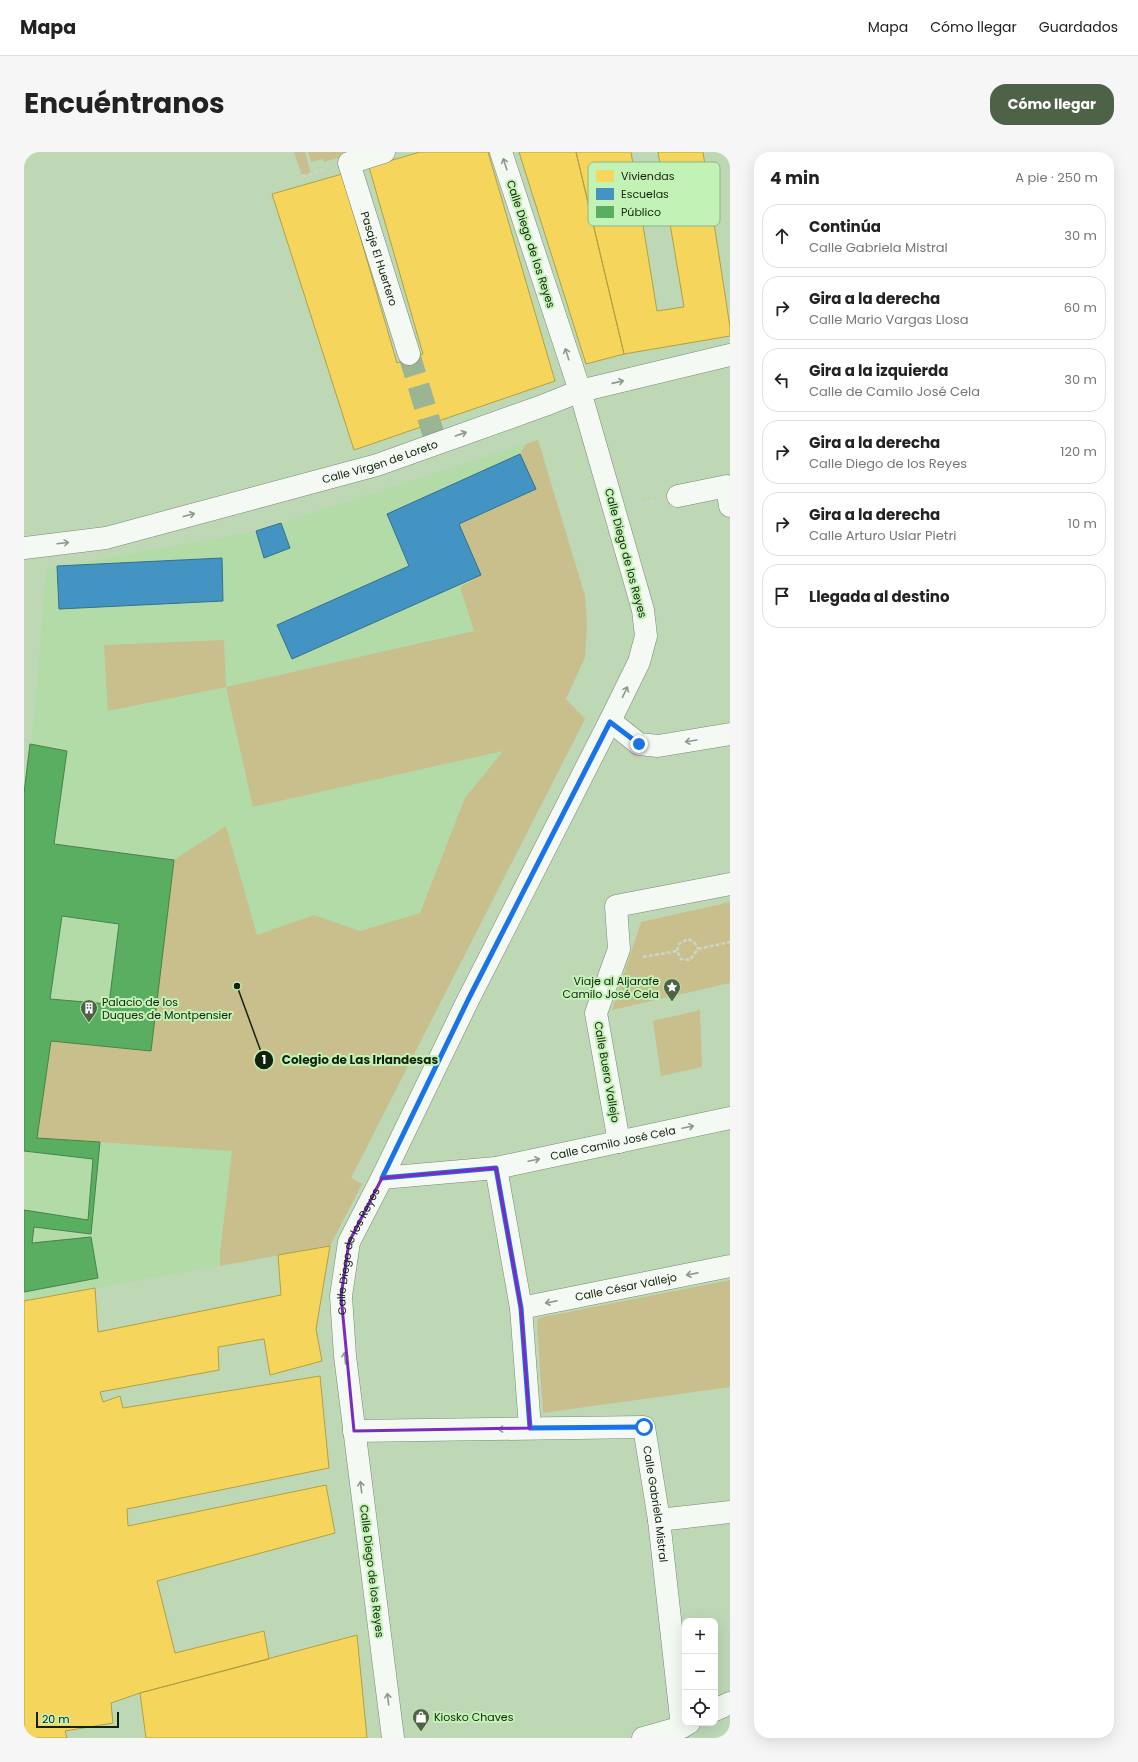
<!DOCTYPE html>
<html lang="es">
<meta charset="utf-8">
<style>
:root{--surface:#fff;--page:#f6f6f6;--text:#222;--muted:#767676;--line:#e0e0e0;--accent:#4e6248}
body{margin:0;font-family:Poppins,sans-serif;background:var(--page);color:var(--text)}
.controls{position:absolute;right:12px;bottom:12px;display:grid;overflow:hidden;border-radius:8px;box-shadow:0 4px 16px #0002}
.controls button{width:36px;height:36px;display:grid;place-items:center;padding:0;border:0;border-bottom:1px solid var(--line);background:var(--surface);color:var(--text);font:20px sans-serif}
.scale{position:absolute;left:12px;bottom:10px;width:83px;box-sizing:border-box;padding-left:4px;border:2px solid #11230c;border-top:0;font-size:11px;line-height:14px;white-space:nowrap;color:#11230c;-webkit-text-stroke:3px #c3f2b6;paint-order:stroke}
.stop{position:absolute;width:12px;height:12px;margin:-9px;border:3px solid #1a73e8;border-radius:50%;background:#fff}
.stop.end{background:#1a73e8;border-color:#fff;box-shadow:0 1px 4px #0008}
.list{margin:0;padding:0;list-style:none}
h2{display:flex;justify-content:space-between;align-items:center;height:52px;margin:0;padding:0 16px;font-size:17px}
h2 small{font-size:13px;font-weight:400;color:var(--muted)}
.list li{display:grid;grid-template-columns:26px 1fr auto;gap:12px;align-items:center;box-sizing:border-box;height:64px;margin:0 8px 8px;padding:0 8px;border:1px solid var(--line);border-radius:16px}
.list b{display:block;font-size:15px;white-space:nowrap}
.list p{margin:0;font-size:13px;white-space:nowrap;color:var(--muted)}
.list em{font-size:13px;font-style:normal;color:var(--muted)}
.icon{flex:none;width:22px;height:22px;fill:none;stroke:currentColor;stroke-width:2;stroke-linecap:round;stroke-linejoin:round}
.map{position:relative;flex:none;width:706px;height:1586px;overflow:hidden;border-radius:16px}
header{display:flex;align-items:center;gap:24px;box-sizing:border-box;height:56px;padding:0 20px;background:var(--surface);border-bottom:1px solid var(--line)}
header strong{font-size:19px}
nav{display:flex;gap:22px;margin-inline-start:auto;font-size:14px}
.intro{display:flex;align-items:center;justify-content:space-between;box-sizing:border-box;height:96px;padding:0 24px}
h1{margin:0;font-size:28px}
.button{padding:10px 18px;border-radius:16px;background:var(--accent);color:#fff;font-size:14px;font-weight:700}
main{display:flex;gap:24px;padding:0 24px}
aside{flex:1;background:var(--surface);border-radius:16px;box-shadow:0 4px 16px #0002}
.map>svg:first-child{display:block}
.built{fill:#b3dba7}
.green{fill:#c8bf8d}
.homes{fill:#f6d55c;stroke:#b1a044}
.schools{fill:#4393c3;stroke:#34718c}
.public{fill:#5aae61;stroke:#448448;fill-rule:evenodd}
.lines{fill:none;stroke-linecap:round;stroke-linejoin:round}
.street-tunnel{stroke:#9bb494;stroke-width:22;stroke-dasharray:22 11;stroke-linecap:butt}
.street-casing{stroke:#768970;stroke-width:23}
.path{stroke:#cdd5ca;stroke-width:2.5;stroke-dasharray:4 2;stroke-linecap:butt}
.street{stroke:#f5f9f4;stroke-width:22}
.oneway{stroke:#8e998c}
.route{stroke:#1a73e8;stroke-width:5}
.marked{fill:none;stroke:#7b2cbf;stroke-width:3;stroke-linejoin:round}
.labels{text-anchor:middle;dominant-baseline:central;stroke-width:4;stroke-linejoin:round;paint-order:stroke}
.street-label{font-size:11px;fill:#11230c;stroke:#c3f2b6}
.poi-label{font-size:11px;fill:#11230c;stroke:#c3f2b6;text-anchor:start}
.key{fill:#c3f2b6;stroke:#8eb483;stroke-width:1}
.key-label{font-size:11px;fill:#11230c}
.leader{fill:none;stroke:#11230c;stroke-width:1.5}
.callout-dot{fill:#11230c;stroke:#c3f2b6;stroke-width:1.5}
.mark-label{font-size:12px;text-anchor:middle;font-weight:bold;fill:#fff}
.callout-label{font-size:12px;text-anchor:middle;font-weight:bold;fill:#11230c;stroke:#c3f2b6;stroke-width:4;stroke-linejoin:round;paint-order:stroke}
</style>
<header>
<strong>Mapa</strong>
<nav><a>Mapa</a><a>Cómo llegar</a><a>Guardados</a></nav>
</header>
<div class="intro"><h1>Encuéntranos</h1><a class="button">Cómo llegar</a></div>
<main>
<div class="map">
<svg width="706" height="1586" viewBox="0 0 706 1586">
<rect width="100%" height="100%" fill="#bed8b6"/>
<path class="built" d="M514,288L561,444L563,473L561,505L542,547L561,567L327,1026L338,1032L306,1094L0,1149V641L10,567L22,417L232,379Z"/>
<path class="green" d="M270,0H281L287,22L278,24Z
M284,0H334L300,10L299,7L287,10Z
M514,288L561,444L563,473L561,505L542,547L561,567L327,1026L338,1032L306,1094L196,1114V1101L208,999L13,986L27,889L127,899L150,708L202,674L233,783L290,763L336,779L396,761L441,646L479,599L229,655L202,535L84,559L80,493L200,488L202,535L450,479L436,435L457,423L435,372L512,337L496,302L502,292Z
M706,750V831L588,858L617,770Z
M676,858L678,915L637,924L629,869Z
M706,1128V1235L519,1261L513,1172L514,1166Z"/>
<path class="homes" d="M396,0H464L531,229L330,298L248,42L318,22L373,211L399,202L345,15Z
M495,0H552L600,202L562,212Z
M552,0H607L633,159L660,155L634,0H679L706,175V184L600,202Z
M306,1094L292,1177L298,1209L246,1223L240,1187L194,1195L195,1218L76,1240L79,1250L96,1244L99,1256L296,1224L305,1316L103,1357L104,1374L302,1333L311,1381L133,1429L151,1501L240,1479L245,1507L116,1541L87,1551L89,1571L41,1579L43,1586H0V1149L71,1136L74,1180L257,1143L254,1103Z
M333,1483L343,1586H122L116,1541Z"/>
<path class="schools" d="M496,302L512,337L435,372L457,423L268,507L253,473L385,414L363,362Z
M257,371L266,396L240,406L232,379Z
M198,406L199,449L35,457L33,414Z"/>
<path class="public" d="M6,592L43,599L30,692L150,708L127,899L27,889L13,986L76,990L67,1082L10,1075L8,1091L67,1085L74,1126L0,1140V1058L64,1068L69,1007L0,999V641ZM38,764L95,772L85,852L26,847Z"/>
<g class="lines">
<path class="street-tunnel" d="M385,202L412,291"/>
<g class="street-casing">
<g id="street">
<path id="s1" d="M360,0L325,11L385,202"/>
<path d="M654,344L703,334L706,354"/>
<path id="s2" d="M0,396L82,386L353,313L521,253L556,239L706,203"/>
<path d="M586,569L615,592L634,594L706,582"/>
<path d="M595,990L572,861L595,797L592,754L706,732"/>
<path d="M472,1016L497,1156L506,1276"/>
<path id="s3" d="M358,1026L472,1016L706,966"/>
<path id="s4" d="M497,1156L706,1114"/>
<path id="s5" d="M330,1279L620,1275L635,1368L658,1575"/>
<path d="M635,1368L706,1360"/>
<path d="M691,1558L706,1551"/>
<path id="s6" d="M369,1586L321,1204L317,1144L325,1090L358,1026L444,848L586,569L615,510L622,484L619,458L556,239L477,0"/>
<path d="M619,1586L658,1575L665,1571"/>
</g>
</g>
<path class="path" d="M278,24L300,18
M615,352L630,349
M653,799L655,792L664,787L671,791L674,797
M619,805L653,799L657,807L666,808L674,797L706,790"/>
<use href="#street" class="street"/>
</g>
<defs><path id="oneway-shaft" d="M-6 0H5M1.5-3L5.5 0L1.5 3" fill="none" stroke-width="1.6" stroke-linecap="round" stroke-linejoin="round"/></defs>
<g class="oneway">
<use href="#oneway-shaft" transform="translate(481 12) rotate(-108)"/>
<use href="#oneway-shaft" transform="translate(543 202) rotate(-108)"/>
<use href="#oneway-shaft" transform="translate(594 230) rotate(-13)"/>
<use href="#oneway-shaft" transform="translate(437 282) rotate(-19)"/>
<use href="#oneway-shaft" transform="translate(165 363) rotate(-15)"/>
<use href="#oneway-shaft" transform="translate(39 391) rotate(-7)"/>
<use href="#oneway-shaft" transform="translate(601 540) rotate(-65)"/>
<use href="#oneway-shaft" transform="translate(667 589) rotate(171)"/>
<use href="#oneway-shaft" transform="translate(664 975) rotate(-12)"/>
<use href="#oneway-shaft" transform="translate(510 1008) rotate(-12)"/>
<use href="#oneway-shaft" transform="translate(668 1122) rotate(169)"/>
<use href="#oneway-shaft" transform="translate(527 1150) rotate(169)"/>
<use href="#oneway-shaft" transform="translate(321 1206) rotate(-95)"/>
<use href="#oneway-shaft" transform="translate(480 1277) rotate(179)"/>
<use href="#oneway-shaft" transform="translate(337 1335) rotate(-97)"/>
<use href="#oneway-shaft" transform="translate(364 1547) rotate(-97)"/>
</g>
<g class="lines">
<path class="route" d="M615,592L586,570L444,848L358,1026L472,1016L497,1156L506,1276L620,1275"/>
</g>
<path class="marked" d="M472,1016L497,1156L506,1276L330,1279L317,1144L325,1090L358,1026Z"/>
<defs>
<g id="sight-pin" transform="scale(0.9)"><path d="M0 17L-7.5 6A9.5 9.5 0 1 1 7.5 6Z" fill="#4e6248" stroke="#c3f2b6"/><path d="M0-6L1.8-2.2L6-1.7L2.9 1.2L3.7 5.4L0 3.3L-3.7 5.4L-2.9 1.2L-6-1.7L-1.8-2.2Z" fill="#fff"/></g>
<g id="building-pin" transform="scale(0.9)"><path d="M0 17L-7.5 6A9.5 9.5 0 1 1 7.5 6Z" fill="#4e6248" stroke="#c3f2b6"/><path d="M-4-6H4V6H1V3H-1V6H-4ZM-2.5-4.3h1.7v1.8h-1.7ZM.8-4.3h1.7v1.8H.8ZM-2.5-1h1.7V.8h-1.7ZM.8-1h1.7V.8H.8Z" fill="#fff"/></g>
<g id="shop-pin" transform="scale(0.9)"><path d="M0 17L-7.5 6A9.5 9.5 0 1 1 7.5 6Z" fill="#4e6248" stroke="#c3f2b6"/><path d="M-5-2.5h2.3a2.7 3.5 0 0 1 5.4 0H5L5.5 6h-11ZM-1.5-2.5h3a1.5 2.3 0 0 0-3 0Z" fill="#fff"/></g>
</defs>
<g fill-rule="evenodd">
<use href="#sight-pin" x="648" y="835"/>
<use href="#building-pin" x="65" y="856"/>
<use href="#shop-pin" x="397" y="1565"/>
</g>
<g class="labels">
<g class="street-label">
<text transform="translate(507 92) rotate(72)">Calle Diego de los Reyes</text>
<text stroke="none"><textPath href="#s1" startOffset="137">Pasaje El Huertero</textPath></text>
<text stroke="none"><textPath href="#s2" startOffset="367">Calle Virgen de Loreto</textPath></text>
<text transform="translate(602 401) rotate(75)">Calle Diego de los Reyes</text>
<text transform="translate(583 920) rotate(80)">Calle Buero Vallejo</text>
<text stroke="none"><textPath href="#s3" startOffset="234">Calle Camilo José Cela</textPath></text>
<text stroke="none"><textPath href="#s6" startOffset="493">Calle Diego de los Reyes</textPath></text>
<text stroke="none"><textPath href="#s4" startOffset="107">Calle César Vallejo</textPath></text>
<text stroke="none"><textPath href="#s5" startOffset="368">Calle Gabriela Mistral</textPath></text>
<text transform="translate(348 1419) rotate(83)">Calle Diego de los Reyes</text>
</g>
<g class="poi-label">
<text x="635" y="829" text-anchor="end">Viaje al Aljarafe<tspan x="635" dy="13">Camilo José Cela</tspan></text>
<text x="78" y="850">Palacio de los<tspan x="78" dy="13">Duques de Montpensier</tspan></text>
<text x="410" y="1565">Kiosko Chaves</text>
</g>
</g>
<rect x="564" y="10" width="132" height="64" rx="6" class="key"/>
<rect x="572" y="18" width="18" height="12" fill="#f6d55c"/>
<rect x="572" y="36" width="18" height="12" fill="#4393c3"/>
<rect x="572" y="54" width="18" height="12" fill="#5aae61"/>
<g class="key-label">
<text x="597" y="28">Viviendas</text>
<text x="597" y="46">Escuelas</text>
<text x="597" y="64">Público</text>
</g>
<path class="leader" d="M213 834L240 908"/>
<g class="callout-dot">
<circle cx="213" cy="834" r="4"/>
<circle cx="240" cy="908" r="10"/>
</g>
<g class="mark-label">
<text x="240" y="912">1</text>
</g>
<g class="callout-label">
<text x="336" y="912">Colegio de Las Irlandesas</text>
</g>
</svg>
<div class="controls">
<button>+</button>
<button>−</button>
<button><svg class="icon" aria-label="locate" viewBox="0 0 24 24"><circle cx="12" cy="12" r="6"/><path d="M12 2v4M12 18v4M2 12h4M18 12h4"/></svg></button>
</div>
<div class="scale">20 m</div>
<div class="stop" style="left:620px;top:1275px"></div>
<div class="stop end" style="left:615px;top:592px"></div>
</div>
<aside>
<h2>4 min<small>A pie · 250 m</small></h2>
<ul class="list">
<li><svg class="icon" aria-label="ahead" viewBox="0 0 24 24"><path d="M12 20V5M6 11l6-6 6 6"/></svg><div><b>Continúa</b><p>Calle Gabriela Mistral</p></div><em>30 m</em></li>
<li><svg class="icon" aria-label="right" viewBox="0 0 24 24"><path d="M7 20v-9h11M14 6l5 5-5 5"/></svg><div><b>Gira a la derecha</b><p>Calle Mario Vargas Llosa</p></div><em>60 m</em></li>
<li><svg class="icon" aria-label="left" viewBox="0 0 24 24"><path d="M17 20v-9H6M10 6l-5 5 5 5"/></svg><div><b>Gira a la izquierda</b><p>Calle de Camilo José Cela</p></div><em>30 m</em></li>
<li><svg class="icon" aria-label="right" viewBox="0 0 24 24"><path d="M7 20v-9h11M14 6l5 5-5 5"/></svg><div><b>Gira a la derecha</b><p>Calle Diego de los Reyes</p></div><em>120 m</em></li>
<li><svg class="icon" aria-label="right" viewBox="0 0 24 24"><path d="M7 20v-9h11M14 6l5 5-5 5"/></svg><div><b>Gira a la derecha</b><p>Calle Arturo Uslar Pietri</p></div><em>10 m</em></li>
<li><svg class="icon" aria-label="arrive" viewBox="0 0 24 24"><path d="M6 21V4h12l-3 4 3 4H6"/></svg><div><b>Llegada al destino</b></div></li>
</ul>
</aside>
</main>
